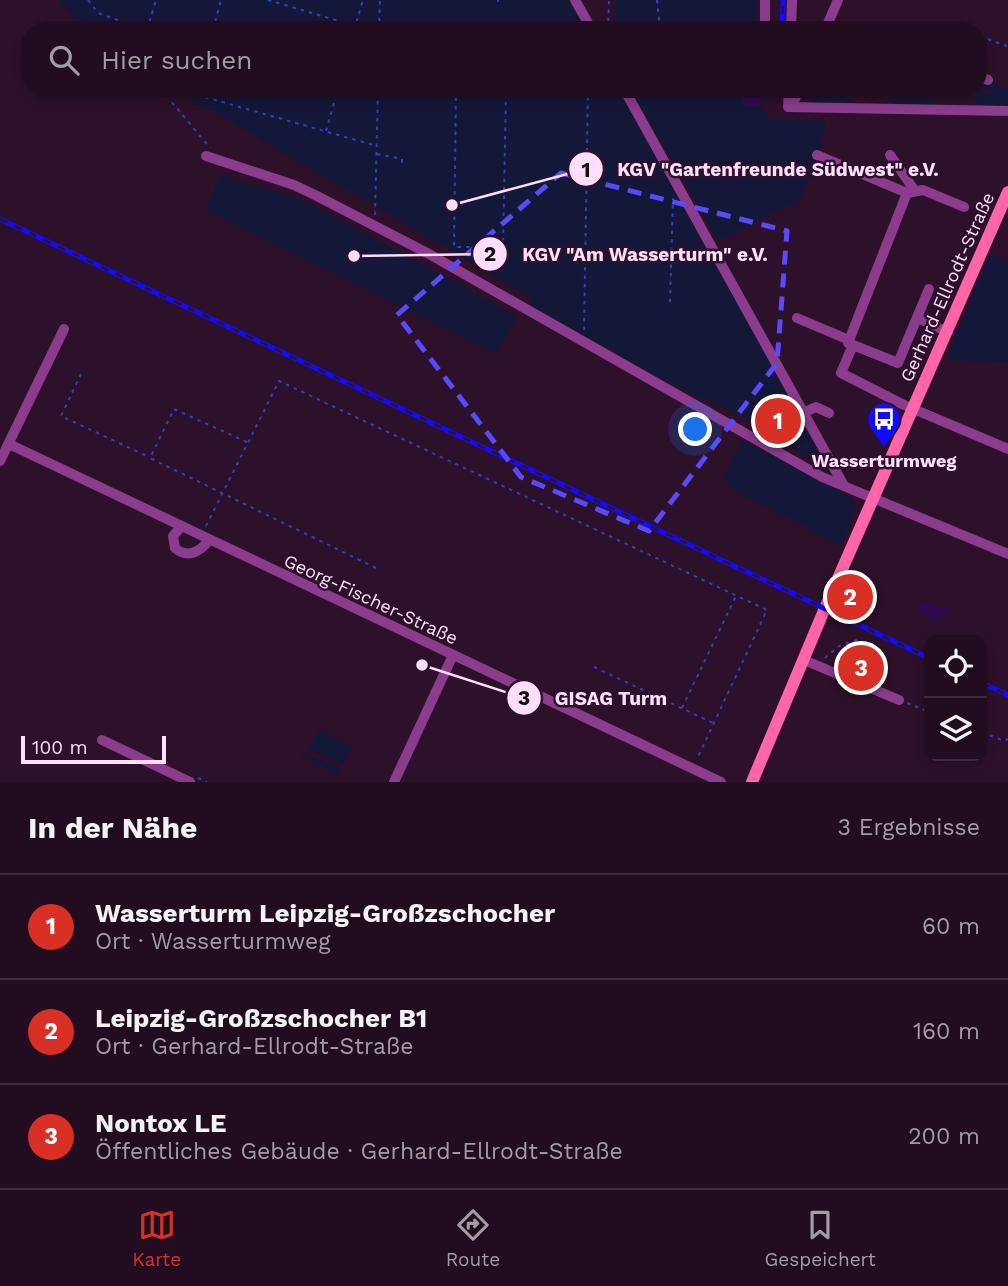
<!DOCTYPE html>
<html lang="de">
<meta charset="utf-8">
<style>
:root{--surface:#220d20;--page:#2a1629;--text:#f1f3f6;--muted:#a29ca5;--line:#3f2d3e;--accent:#d93025}
body{margin:0;font-family:"Work Sans",sans-serif;background:var(--page);color:var(--text)}
.controls{position:absolute;right:21px;bottom:21px;display:grid;overflow:hidden;border-radius:14px;box-shadow:0 4px 10px #0003}
.controls button{width:63px;height:63px;display:grid;place-items:center;padding:0;border:0;border-bottom:2px solid var(--line);background:var(--surface);color:var(--text);font:35px sans-serif}
.scale{position:absolute;left:21px;bottom:18px;width:145px;box-sizing:border-box;padding-left:7px;border:4px solid #ffdefd;border-top:0;font-size:19px;line-height:24px;white-space:nowrap;color:#ffdefd;-webkit-text-stroke:5px #2d112a;paint-order:stroke}
.you{position:absolute;left:696px;top:430px;width:24px;height:24px;margin:-18px;border:5px solid #fff;border-radius:50%;background:#1a73e8;box-shadow:0 0 0 10px #1a73e833}
.badge{display:grid;place-items:center;width:46px;height:46px;border-radius:50%;background:var(--accent);color:#fff;font-size:23px;font-weight:700}
.pin{position:absolute;translate:-50% -50%;border:4px solid #fff;box-shadow:0 2px 7px #0006}
.list{margin:0;padding:0;list-style:none}
h2{display:flex;justify-content:space-between;align-items:center;height:91px;margin:0;padding:0 28px;font-size:30px}
h2 small{font-size:23px;font-weight:400;color:var(--muted)}
.list li{display:grid;grid-template-columns:46px 1fr auto;gap:21px;align-items:center;box-sizing:border-box;height:105px;padding:0 28px;border-top:2px solid var(--line)}
.list b{display:block;font-size:26px;white-space:nowrap}
.list p{margin:0;font-size:23px;white-space:nowrap;color:var(--muted)}
.list em{font-size:23px;font-style:normal;color:var(--muted)}
.icon{flex:none;width:38px;height:38px;fill:none;stroke:currentColor;stroke-width:2;stroke-linecap:round;stroke-linejoin:round}
.map{position:relative;flex:none;width:1008px;height:782px;overflow:hidden}
.search{position:absolute;background:var(--surface);box-shadow:0 4px 10px #0003;left:21px;right:21px;top:21px;height:77px;display:flex;align-items:center;gap:18px;box-sizing:border-box;padding:0 24px;border-radius:28px;color:var(--muted);font-size:26px}
.sheet{height:406px;background:var(--surface)}
nav{display:flex;justify-content:space-around;align-items:center;box-sizing:border-box;height:98px;border-top:2px solid var(--line);background:var(--surface);font-size:19px;color:var(--muted)}
nav a{display:grid;justify-items:center;gap:4px}
nav .on{color:var(--accent)}
.map>svg:first-child{display:block}
.green{fill:#141838}
.water{fill:#310a4d}
.lines{fill:none;stroke-linecap:round;stroke-linejoin:round}
.path{stroke:#2f41c2;stroke-width:2;stroke-dasharray:3.5 5;stroke-linecap:butt}
.minor{stroke:#8b3c8d;stroke-width:10}
.major{stroke:#ff65a8;stroke-width:12}
.rail-casing{stroke:#130aff;stroke-width:5}
.rail{stroke:#2d112a;stroke-width:2.5;stroke-dasharray:8;stroke-linecap:butt}
.marked{fill:none;stroke:#5a4afe;stroke-width:5;stroke-dasharray:14 9;stroke-linejoin:round}
.labels{text-anchor:middle;dominant-baseline:central;stroke-width:5;stroke-linejoin:round;paint-order:stroke}
.street-label{font-size:18px;fill:#ffdefd;stroke:#2d112a}
.poi-label{font-size:18px;font-weight:bold;fill:#ffdefd;stroke:#2d112a}
.leader{fill:none;stroke:#ffdefd;stroke-width:2.5}
.callout-dot{fill:#ffdefd;stroke:#2d112a;stroke-width:2.5}
.mark-label{font-size:21px;text-anchor:middle;font-weight:bold;fill:#111}
.callout-label{font-size:19px;text-anchor:middle;font-weight:bold;fill:#ffdefd;stroke:#2d112a;stroke-width:5;stroke-linejoin:round;paint-order:stroke}
</style>
<div class="map">
<svg width="1008" height="782" viewBox="0 0 1008 782">
<rect width="100%" height="100%" fill="#2d112a"/>
<path class="green" d="M60,0H570L586,30H113L74,18Z
M616,0H758V30H616Z
M981,78L1008,89V108L978,105L975,99L978,90L989,95L991,91L982,87L984,82Z
M173,89H619L834,475C801,455 732,403 697,398L531,306L530,297L216,113L173,94Z
M634,89H764L763,112H768V120L826,121L818,160L799,201L718,241L633,93Z
M808,89H840L854,95L851,103L814,104L808,99Z
M890,89H908L935,101V105H896L889,100Z
M219,176L303,200L518,316L496,354L207,210Z
M990,255L1008,262V362L946,360Z
M743,440L852,498L856,507L841,546L731,488L728,482L723,479Z
M319,731L353,747L344,764L309,749Z
M301,753L339,767V775L300,756Z"/>
<path class="water" d="M735,89H764V106H744Z
M921,603L937,608H947L948,612L945,616L936,620L919,613Z"/>
<g class="lines">
<path class="path" d="M88,0L98,13L145,30
M268,0L356,26
M657,0L660,30
M498,2V0
M147,30L156,0
M213,30L221,0
M354,30L363,0
M379,30L380,0
M608,30L609,0
M988,39L1007,46
M161,89L210,148
M196,89L194,94L377,146
M456,89L454,247H503L506,89
M326,131L338,89
M377,154L402,159V163
M375,215L378,89
M670,302L673,198
M584,330L588,89
M81,374L61,416L149,457
M247,442L174,409L150,458L376,568
M206,526L279,381L767,610L697,759
M825,658L839,646L862,638
M594,667L713,723
M907,703L929,712
M682,708L736,596
M982,732L1004,741L1008,739
M198,778L207,782"/>
<path class="minor" d="M575,0L592,30
M765,30V0
M791,30L792,0
M825,30L838,0
M978,76L988,80
M624,89L843,484
M789,89L788,107L1008,111
M792,107L799,89
M817,155L907,193L848,343L898,363L929,289
M890,155L915,191
M206,156L294,185L315,195L429,254L822,477L1008,554
M907,193L923,190L964,207
M797,318L849,340
M917,318L948,332
M853,345L841,373L904,405L1008,449
M805,412L816,407L829,413
M9,444L721,782
M0,461L64,329
M181,527L173,536L175,548C188,559 200,552 209,540
M804,660L899,700
M102,740L190,782
M394,782L453,655"/>
<path class="major" d="M752,782L825,608L1008,192"/>
<g class="rail-casing">
<path id="rail" d="M782,30L783,0
M0,219L929,658
M982,683L1008,695"/>
</g>
<use href="#rail" class="rail"/>
</g>
<path class="marked" d="M561,173L787,231L777,363L649,531L521,477L397,315Z"/>
<defs>
<g id="bus-pin" transform="scale(1.75)"><path d="M0 17L-7.5 6A9.5 9.5 0 1 1 7.5 6Z" fill="#130aff" stroke="#2d112a"/><path d="M-5-6H5V4H4V6H2V4H-2V6H-4V4H-5ZM-3.5-4V0h7V-4ZM-3.5 1.2v1.5H-2V1.2ZM2 1.2v1.5H3.5V1.2Z" fill="#fff"/></g>
</defs>
<g fill-rule="evenodd">
<use href="#bus-pin" x="884" y="419"/>
</g>
<g class="labels">
<g class="street-label">
<text transform="translate(947 287) rotate(-66)">Gerhard-Ellrodt-Straße</text>
<text transform="translate(371 599) rotate(25)">Georg-Fischer-Straße</text>
</g>
<g class="poi-label">
<text x="884" y="460">Wasserturmweg</text>
</g>
</g>
<path class="leader" d="M452 205L586 169M354 256L490 254M422 665L524 698"/>
<g class="callout-dot">
<circle cx="452" cy="205" r="7"/>
<circle cx="354" cy="256" r="7"/>
<circle cx="422" cy="665" r="7"/>
<circle cx="586" cy="169" r="18"/>
<circle cx="490" cy="254" r="18"/>
<circle cx="524" cy="698" r="18"/>
</g>
<g class="mark-label">
<text x="586" y="177">1</text>
<text x="490" y="261">2</text>
<text x="524" y="705">3</text>
</g>
<g class="callout-label">
<text x="778" y="176">KGV "Gartenfreunde Südwest" e.V.</text>
<text x="645" y="261">KGV "Am Wasserturm" e.V.</text>
<text x="611" y="705">GISAG Turm</text>
</g>
</svg>
<div class="controls">
<button><svg class="icon" aria-label="locate" viewBox="0 0 24 24"><circle cx="12" cy="12" r="6"/><path d="M12 2v4M12 18v4M2 12h4M18 12h4"/></svg></button>
<button><svg class="icon" aria-label="layers" viewBox="0 0 24 24"><path d="M12 4l9 5-9 5-9-5zM3 14l9 5 9-5"/></svg></button>
</div>
<div class="scale">100 m</div>
<div class="you"></div>
<div class="pin badge" style="left:778px;top:421px">1</div>
<div class="pin badge" style="left:850px;top:597px">2</div>
<div class="pin badge" style="left:861px;top:668px">3</div>
<div class="search"><svg class="icon" aria-label="search" viewBox="0 0 24 24"><circle cx="10" cy="10" r="6"/><path d="M15 15l6 6"/></svg>Hier suchen</div>
</div>
<section class="sheet">
<h2>In der Nähe<small>3 Ergebnisse</small></h2>
<ul class="list">
<li><span class="badge">1</span><div><b>Wasserturm Leipzig-Großzschocher</b><p>Ort · Wasserturmweg</p></div><em>60 m</em></li>
<li><span class="badge">2</span><div><b>Leipzig-Großzschocher B1</b><p>Ort · Gerhard-Ellrodt-Straße</p></div><em>160 m</em></li>
<li><span class="badge">3</span><div><b>Nontox LE</b><p>Öffentliches Gebäude · Gerhard-Ellrodt-Straße</p></div><em>200 m</em></li>
</ul>
</section>
<nav>
<a class="on"><svg class="icon" aria-label="map" viewBox="0 0 24 24"><path d="M3 6l6-2 6 2 6-2v14l-6 2-6-2-6 2zM9 4v14M15 6v14"/></svg>Karte</a>
<a><svg class="icon" aria-label="directions" viewBox="0 0 24 24"><path d="M12 3l9 9-9 9-9-9zM9 14v-3h6M13 9l2 2-2 2"/></svg>Route</a>
<a><svg class="icon" aria-label="saved" viewBox="0 0 24 24"><path d="M7 4h10v16l-5-4-5 4z"/></svg>Gespeichert</a>
</nav>
